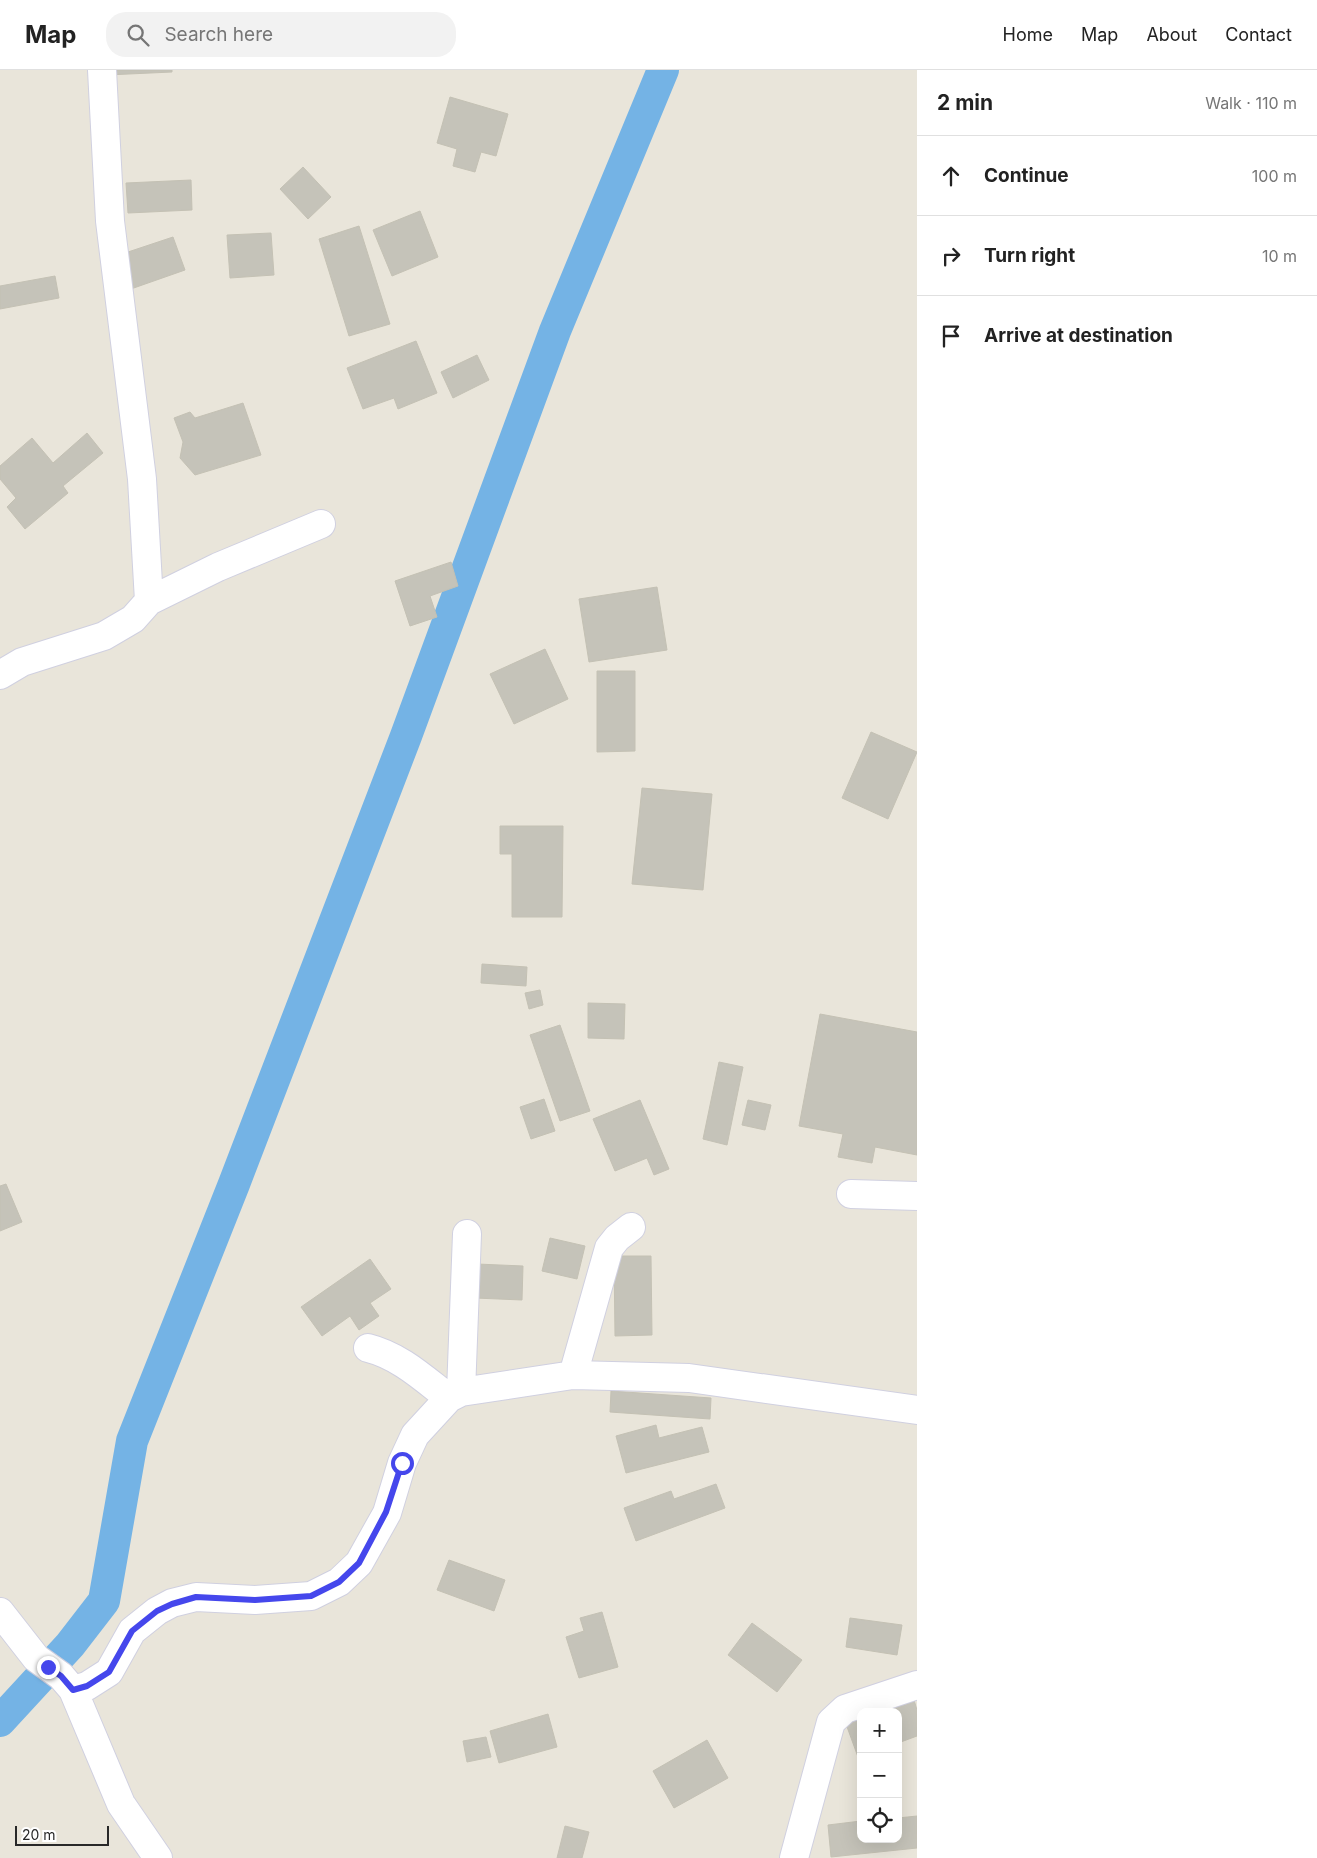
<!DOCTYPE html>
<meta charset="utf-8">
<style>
:root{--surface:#fff;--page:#f2f2f2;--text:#222;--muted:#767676;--line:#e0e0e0}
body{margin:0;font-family:Inter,sans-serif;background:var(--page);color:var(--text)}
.controls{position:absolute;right:15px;bottom:15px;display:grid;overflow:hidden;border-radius:10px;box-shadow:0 5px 20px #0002}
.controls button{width:45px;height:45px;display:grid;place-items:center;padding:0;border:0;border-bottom:1px solid var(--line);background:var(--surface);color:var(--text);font:25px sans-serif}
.scale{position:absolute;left:15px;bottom:12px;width:94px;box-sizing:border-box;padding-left:5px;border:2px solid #282828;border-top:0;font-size:14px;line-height:18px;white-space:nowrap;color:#282828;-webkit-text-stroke:4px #fff;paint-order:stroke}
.stop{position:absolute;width:15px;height:15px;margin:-11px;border:4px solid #4547ec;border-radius:50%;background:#fff}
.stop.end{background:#4547ec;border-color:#fff;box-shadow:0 1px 5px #0008}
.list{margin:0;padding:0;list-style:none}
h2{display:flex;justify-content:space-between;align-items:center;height:65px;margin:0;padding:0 20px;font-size:21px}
h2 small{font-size:16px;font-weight:400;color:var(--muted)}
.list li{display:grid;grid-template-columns:32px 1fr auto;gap:15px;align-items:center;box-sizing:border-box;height:80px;padding:0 20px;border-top:1px solid var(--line)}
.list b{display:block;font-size:19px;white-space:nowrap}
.list em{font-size:16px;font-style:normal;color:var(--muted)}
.icon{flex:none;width:28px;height:28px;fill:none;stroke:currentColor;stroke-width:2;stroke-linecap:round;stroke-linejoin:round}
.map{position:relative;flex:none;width:917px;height:1788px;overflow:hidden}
header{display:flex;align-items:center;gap:30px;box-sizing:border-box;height:70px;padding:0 25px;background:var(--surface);border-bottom:1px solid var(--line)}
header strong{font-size:24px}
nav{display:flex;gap:28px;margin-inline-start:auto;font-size:18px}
.search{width:350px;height:45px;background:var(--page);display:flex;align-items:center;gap:12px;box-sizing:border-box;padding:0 18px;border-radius:20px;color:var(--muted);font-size:19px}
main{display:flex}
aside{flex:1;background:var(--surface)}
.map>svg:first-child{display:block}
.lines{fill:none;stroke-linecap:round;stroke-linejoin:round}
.canal{stroke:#74b3e5;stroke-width:32}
.building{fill:#c5c3b9;stroke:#c4c1b4}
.minor-casing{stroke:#d0d0e0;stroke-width:30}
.minor{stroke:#fff;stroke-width:28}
.route{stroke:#4547ec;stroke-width:6}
</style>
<header>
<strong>Map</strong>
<div class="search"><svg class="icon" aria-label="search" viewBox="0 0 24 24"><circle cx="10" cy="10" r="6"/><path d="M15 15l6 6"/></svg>Search here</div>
<nav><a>Home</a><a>Map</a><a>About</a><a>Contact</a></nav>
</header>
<main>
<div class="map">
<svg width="917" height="1788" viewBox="0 0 917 1788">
<rect width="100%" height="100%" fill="#e9e5da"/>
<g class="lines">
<path class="canal" d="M0,1651L70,1575L104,1531L132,1371L234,1114L406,666L555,261L663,0"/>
</g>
<path class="building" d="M107,0H172V2L107,5Z
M450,27L508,44L496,86L481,82L475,102L453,96L457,79L437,73Z
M303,97L331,127L308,149L280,119Z
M191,110L192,140L128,143L126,113Z
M420,141L438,187L392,206L373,160Z
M359,156L390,254L349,266L319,169Z
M271,163L274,205L230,208L227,165Z
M173,167L185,200L128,220L116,186Z
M55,206L59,228L0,239V216Z
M416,271L437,323L398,339L394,328L363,339L347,298Z
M477,285L489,310L453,328L441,302Z
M243,333L261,385L195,405L180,388L183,372L174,348L190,342L195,348Z
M87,363L103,383L63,416L68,423L25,459L7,437L16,428L0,409V396L32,368L53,393Z
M451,492L458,516L430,526L437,547L410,556L395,511Z
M657,517L667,580L589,592L579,529Z
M545,579L568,629L514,654L490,604Z
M597,601H635V681L597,682Z
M871,662L917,682L888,749L842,728Z
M642,718L712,724L703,820L632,814Z
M500,756H563L562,847H512V784H500Z
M482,894L527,897L526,916L481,913Z
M540,920L543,935L529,939L525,923Z
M588,933L625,934L624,969L588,968Z
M820,944L917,962V1085L875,1077L872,1093L838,1087L843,1064L799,1056Z
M560,955L590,1041L560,1051L530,965Z
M719,992L743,997L727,1075L703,1069Z
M544,1029L555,1061L531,1069L520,1037Z
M640,1030L669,1099L654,1105L647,1088L615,1101L593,1049Z
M748,1030L771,1035L765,1060L742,1055Z
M6,1114L22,1152L0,1161V1116Z
M550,1168L585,1176L577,1209L542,1201Z
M614,1186H651L652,1265L615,1266Z
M370,1189L391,1219L370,1233L379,1246L359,1260L350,1246L322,1266L301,1237Z
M477,1194L523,1196L522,1230L475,1228Z
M611,1321L711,1328L710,1349L610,1342Z
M656,1355L659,1368L702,1357L709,1382L626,1403L616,1366Z
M716,1414L725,1438L636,1471L624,1438L671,1421L674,1429Z
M449,1490L505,1510L494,1541L437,1520Z
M602,1542L618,1597L579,1608L566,1567L584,1561L580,1548Z
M850,1548L902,1555L897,1585L846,1577Z
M752,1553L802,1590L777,1622L728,1585Z
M914,1630L917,1640V1666L898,1673V1642H881Z
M548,1644L557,1677L499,1693L490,1661Z
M861,1649V1687H858L846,1654Z
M486,1667L491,1687L467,1692L463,1671Z
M707,1670L728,1708L674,1738L653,1701Z
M917,1746V1778L831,1787L828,1755L861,1751V1769H898V1748Z
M565,1756L589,1762L582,1788H557Z"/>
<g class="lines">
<g class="minor-casing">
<path id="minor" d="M149,531L218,497L321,454
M0,605L22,592L104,566L133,549L149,531L142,409L110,151L102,0
M851,1124L917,1126
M368,1278C400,1286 424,1309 449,1328
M573,1305L609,1178L617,1168L631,1157
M461,1322L467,1164
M0,1542L36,1588L61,1606L73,1620L121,1734L158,1788
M73,1620L87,1616L109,1602L132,1561L157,1541L172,1533L196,1527L255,1530L311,1526L339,1512L359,1493L387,1443L402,1393L415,1365L449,1328L461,1322L573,1305L689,1308L917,1340
M794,1788L831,1652L845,1639L917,1615"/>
</g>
<use href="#minor" class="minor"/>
</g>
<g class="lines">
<path class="route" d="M48,1597L61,1606L73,1620L87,1616L109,1602L132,1561L157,1541L172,1534L196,1527L255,1530L311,1526L339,1512L359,1493L386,1442L402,1393"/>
</g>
</svg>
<div class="controls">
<button>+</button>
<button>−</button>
<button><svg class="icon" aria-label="locate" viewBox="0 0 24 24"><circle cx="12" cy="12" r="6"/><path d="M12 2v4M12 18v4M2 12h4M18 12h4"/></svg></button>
</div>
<div class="scale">20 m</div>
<div class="stop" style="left:402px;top:1393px"></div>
<div class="stop end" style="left:48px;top:1597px"></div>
</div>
<aside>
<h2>2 min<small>Walk · 110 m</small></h2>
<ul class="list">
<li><svg class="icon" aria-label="ahead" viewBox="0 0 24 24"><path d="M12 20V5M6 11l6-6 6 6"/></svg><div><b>Continue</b></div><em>100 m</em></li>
<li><svg class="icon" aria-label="right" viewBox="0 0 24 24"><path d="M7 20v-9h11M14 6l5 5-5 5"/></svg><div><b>Turn right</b></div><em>10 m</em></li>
<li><svg class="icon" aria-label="arrive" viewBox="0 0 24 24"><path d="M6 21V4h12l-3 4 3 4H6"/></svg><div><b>Arrive at destination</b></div></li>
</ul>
</aside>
</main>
